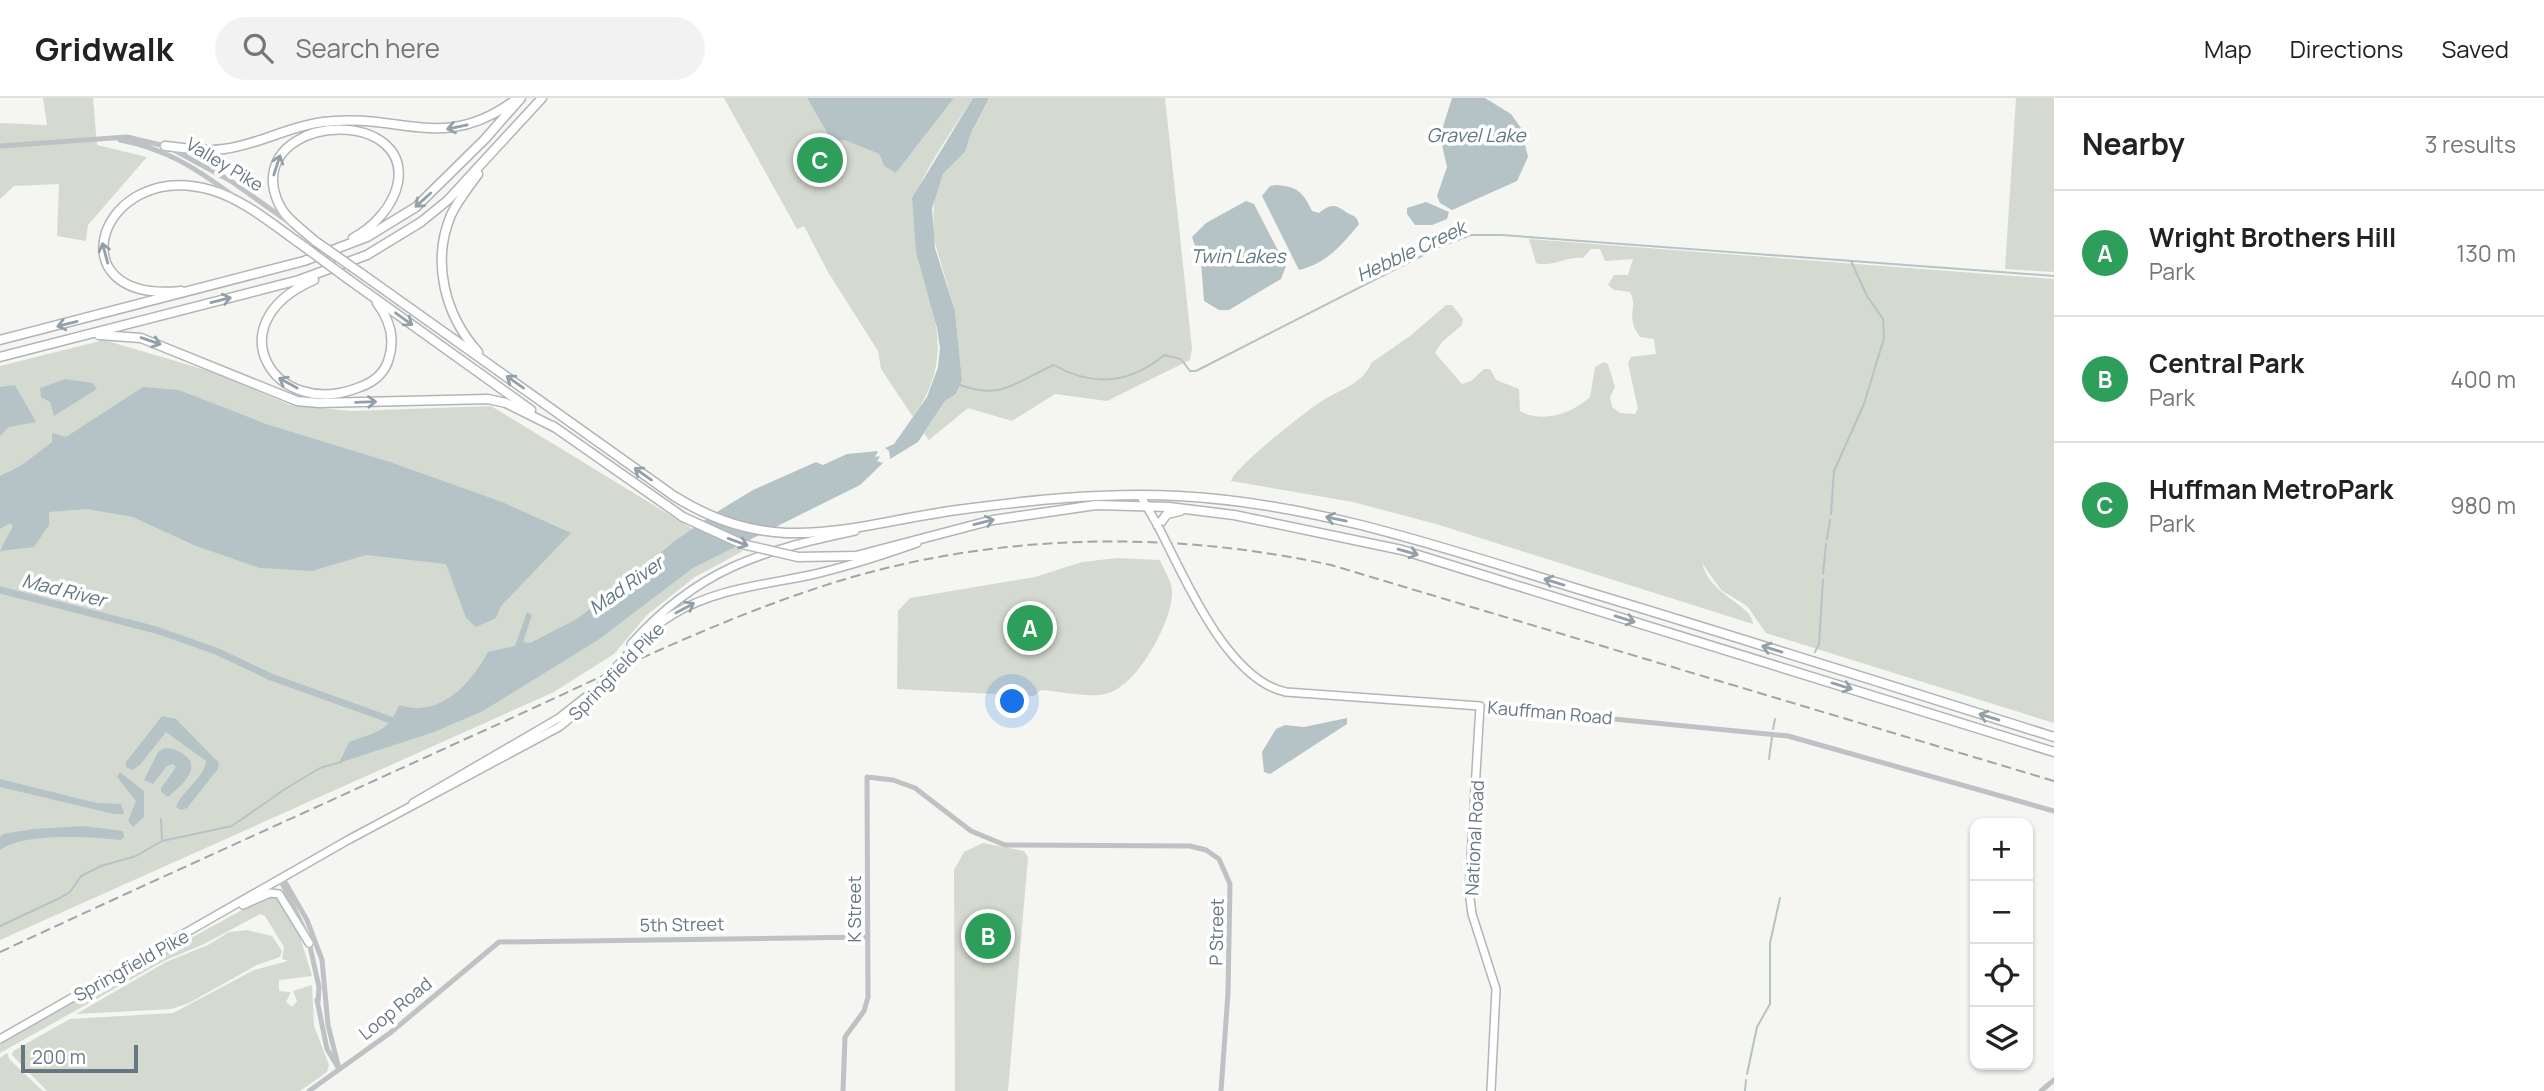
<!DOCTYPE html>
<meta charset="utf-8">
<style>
:root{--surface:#fff;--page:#f2f2f2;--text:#222;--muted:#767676;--line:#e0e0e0;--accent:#d93025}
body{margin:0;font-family:Manrope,sans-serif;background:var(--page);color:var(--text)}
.controls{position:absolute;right:21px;bottom:21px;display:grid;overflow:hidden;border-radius:14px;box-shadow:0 2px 5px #0004}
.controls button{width:63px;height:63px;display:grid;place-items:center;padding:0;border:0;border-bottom:2px solid var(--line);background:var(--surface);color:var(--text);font:35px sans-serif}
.scale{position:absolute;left:21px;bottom:18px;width:117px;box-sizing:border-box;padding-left:7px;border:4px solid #657782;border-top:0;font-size:19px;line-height:24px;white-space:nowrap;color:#657782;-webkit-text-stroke:5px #fff;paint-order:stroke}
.you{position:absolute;left:1013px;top:604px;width:24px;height:24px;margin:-18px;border:5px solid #fff;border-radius:50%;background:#1a73e8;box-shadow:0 0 0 10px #1a73e833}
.badge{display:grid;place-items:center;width:46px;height:46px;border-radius:50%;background:var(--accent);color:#fff;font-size:23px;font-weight:700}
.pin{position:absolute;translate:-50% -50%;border:4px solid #fff;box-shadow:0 2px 7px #0006}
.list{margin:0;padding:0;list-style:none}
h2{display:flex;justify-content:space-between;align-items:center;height:91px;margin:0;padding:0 28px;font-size:30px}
h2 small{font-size:23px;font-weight:400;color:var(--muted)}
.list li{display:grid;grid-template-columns:46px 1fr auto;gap:21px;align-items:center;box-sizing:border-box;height:126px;padding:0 28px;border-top:2px solid var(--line)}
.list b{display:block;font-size:26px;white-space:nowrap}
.list p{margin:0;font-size:23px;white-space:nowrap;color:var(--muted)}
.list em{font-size:23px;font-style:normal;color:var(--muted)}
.icon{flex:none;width:38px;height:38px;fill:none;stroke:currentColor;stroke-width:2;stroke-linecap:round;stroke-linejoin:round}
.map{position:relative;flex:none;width:2054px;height:993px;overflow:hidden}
header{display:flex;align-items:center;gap:42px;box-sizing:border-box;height:98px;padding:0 35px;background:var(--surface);border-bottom:2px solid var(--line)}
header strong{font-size:33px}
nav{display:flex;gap:38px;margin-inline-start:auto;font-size:24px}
.search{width:490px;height:63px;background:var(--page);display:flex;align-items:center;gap:18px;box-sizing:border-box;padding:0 24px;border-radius:38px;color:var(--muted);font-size:26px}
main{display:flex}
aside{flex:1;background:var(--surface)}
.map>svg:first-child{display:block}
.green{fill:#d5dad1}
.water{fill:#b5c3c6}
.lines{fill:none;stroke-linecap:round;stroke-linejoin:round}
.stream{stroke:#b5c3c6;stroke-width:2}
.river{stroke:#b5c3c6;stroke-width:7}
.major-casing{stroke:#b1b6b9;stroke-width:10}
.highway-casing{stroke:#b1b5b8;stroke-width:11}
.minor{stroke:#bec2c5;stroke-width:5}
.major{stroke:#fff;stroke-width:7}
.highway{stroke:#fff;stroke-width:8}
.rail{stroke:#9fa6ab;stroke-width:2;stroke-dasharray:10 5;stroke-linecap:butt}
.major-bridge-casing{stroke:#b1b6b9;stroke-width:10;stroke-linecap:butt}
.highway-bridge-casing{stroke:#b1b5b8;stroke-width:11;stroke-linecap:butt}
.major-bridge{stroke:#fff;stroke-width:7}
.highway-bridge{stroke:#fff;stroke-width:8}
.oneway{stroke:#93a0a8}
.labels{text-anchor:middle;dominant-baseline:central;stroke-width:7;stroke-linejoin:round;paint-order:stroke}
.street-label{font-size:18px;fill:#657782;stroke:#fff}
.water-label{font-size:19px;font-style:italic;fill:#60797f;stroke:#fff}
</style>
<header>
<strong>Gridwalk</strong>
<div class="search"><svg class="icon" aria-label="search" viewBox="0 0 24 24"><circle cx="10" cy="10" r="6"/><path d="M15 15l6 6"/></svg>Search here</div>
<nav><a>Map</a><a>Directions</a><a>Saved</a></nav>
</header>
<main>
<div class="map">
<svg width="2054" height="993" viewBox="0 0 2054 993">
<rect width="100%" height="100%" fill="#f5f5f1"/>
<path class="green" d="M43,0H93L97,47L147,59L88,127L86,143L57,138L59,86L14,88L0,101V25L47,27Z
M724,0H807L832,42H844L879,56L884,68L896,75L954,0H973C959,23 914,85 914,108C912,189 969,241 913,319L881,271L878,253L828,174L804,128L797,131Z
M989,0H1165L1192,250L1190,262L1107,303L1055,296L1012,323L968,310L929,342L924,335L945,303L956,296L962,282L955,213L933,138L934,101L943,76L965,54L971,35Z
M2016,0H2054V174L2005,171Z
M1529,141L2054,181V625L1766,535L1747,508L1721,492L1702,465C1710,498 1752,506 1753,526L1436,426L1353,404L1231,383C1233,370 1310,310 1325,301C1340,292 1365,284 1371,265L1410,238L1446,207H1452L1463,221L1462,227L1442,244L1435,255L1462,286L1471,283L1484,271H1490L1496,282L1519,291L1520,313C1543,326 1573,315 1590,299L1595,269L1604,264L1608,266L1615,289L1610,299L1612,309L1620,315L1635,316L1638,311L1628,265L1631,259L1656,256L1654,241L1640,239C1624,216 1639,212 1630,194L1614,192L1608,187L1614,177H1628L1633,161L1605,163L1600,151H1591L1583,160C1567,158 1550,170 1536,165Z
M104,242L216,275L290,307L352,313L491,308L696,433L743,453L695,479L647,517L614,556L554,594L0,842V268Z
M1117,460L1160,462C1164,472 1171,482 1172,492C1174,522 1136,591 1105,596C1086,600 1060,593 1041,592L1034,598L897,591L898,513L910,500L1035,479L1082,464Z
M983,745L1024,753L1028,759L1008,993H955L954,772L964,754Z
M269,797L277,799L298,832L312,878L279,882V893L291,894L286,904L292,909L297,903L293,893L312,887L314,928L329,967L327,974L300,993H47L12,957L13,953L70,921L173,915L254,872L288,863L282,861L284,849L265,818L260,816L204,846L164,863L0,955V945Z
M247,832L272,838L282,853L280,859L257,867L189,905L171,911L76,916L166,864L208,847L229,834Z
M7,955L10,962L43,993H0V960Z"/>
<path class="water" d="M807,0H954L896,75L884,68L879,56L844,42L832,43Z
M973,0H989L971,35L965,54L943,76L932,110L935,150L955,213L962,282L956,296L945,303L918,344L890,361L889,353L885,350L894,346L927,299L938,269L940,250L937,230L916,154L912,100Z
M1452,0H1485L1511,16L1521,30L1528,59L1517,83L1452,112L1440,105L1437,98L1447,69L1440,38Z
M1277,87C1298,89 1303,94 1312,113L1319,115C1331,106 1334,106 1346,114C1353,119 1356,116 1359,126C1341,148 1327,165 1299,172L1262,98L1270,88Z
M1246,103L1254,106L1286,168L1281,181L1229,212H1219L1204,203L1201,164L1192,139L1206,125Z
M1426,104L1449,114L1447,121L1432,127H1415L1407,116V110Z
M65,281L93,285L97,291L54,318L50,304L41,299L40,290Z
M15,287L36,324L9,329L0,338V289Z
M143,289L179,292L266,326L390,364L502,404L571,435L501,508L496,520L476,529L466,520L446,466L366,457L312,473L260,470L196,448L133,419L87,411L49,414V427L34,449L0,453L13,428L10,425L0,431V378L22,367L52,344V335L66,339Z
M878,353L875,359L880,358L877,363L883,365L860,387L693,470L598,542L483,613L434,634L339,665L349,644C375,634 388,635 399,607C440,620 470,587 488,554L515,548L527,514L532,517L523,544L530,545L575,522L615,493L676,442L720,412L753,392L816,364L823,367L847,356Z
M162,618L176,621L219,665L218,671L187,710L181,712L176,709C182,693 205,679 206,663L166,634L140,667L132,672L126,669V664Z
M1347,620V626L1270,676L1264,674L1262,654L1276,631L1285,627L1304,629Z
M165,650C174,650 179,653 186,658C202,672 178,690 168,699L161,694V690L176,669L173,666L167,668L153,686L144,682L158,654Z
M120,674L144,693V719L133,729L128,723L136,703L117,679Z
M0,681L97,705L121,706L124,716H114L0,689Z
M83,728L123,733L124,739L121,742C92,739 24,734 0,752V739L3,736L33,731Z"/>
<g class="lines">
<path class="stream" d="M958,286C1001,304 1019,282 1054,267C1092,289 1130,286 1164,257L1181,261L1190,273H1196L1441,148L1471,137H1502L2054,178
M1831,416L1834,373L1864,306L1884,240L1883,221L1867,198L1851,163
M1827,441L1830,422
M1823,476L1826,446
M1815,554L1819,546L1823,482
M1773,631L1775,621
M1769,661L1772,639
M161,721L162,741
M0,828L60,800L70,794L81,778L101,768L136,758L162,743L232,728L285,691L320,670L341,664
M1747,976L1757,929L1770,906V845L1780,800
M1745,993L1746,982"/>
<path class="river" d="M0,492L156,532L216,553L271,579L399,625"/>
<g class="major-casing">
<path id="major" d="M1140,397L1158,428
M1176,464C1197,506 1236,584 1286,594L1480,608L1469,793L1472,816L1496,891L1491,993
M631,546C698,471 760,453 855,433
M413,705L559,620L587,598
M243,807L270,795L279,796L309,845
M0,941L348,742L559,629C602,597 626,545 672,517C716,490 766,487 815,476C849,468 883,457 917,445"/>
</g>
<g class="highway-casing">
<path id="highway" d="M165,48C185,50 205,54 224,51C258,47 289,28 323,24C400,14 442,56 515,2
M315,143C306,135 295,127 287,118C278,108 272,92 273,79C278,15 409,15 398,84C394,107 374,129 353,140
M365,178L674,398C775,462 849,427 957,412C1030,402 1106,394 1179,398C1313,405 1441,449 1568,488C1731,537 1892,588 2054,639
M348,181L531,312
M314,182C214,225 274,324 360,289C374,284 385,275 389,260C395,240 390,222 377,205
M181,193C52,206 99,60 211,92C245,102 273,127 302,147
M99,237L141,240L297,303L319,305L488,301L506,305L556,330
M0,242L304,163L367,139L416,109L485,41L521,0
M478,254C445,217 431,164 451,117C458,102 469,89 478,76
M0,259L299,182L367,157L421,124L448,102L542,0
M553,328L683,419
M1158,428L1167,416L1180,413
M798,459L856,458L993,422L1096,407L1169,409L1234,417L1402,452L2054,654"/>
</g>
<path class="minor" d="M120,42C164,50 196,70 232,97
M0,48L127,39L165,48
M174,52L231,83L290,125
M1480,608L1788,638L2054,713
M280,781L285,784L307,822L322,862L328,927L339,971
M280,781L306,835
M309,844L319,889L318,904
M317,902L327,951L339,971
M309,993L390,935L499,844L868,839
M843,993L845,939L864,913L868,899L867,679L893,682L915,690L971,733L1005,747L1190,748L1206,752L1219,761L1230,786L1228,895L1221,993
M2041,993L2054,982"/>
<use href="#major" class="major"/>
<use href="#highway" class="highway"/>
<path class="rail" d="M0,854C157,781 315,710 472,638C593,584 712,522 839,483C997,435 1170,432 1331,467L2054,683"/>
<g class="major-bridge-casing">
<path id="major-bridge" d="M1158,428L1176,464"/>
</g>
<g class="highway-bridge-casing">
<path id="highway-bridge" d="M315,143L365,178
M302,147L348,181
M683,419L742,446L798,459"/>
</g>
<use href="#major-bridge" class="major-bridge"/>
<use href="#highway-bridge" class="highway-bridge"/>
</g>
<defs><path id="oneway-shaft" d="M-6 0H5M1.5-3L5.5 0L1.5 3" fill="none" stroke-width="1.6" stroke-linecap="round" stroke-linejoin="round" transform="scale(1.75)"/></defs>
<g class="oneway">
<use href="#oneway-shaft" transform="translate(457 29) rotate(168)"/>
<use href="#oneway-shaft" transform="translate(277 67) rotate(-72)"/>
<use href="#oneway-shaft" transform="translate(423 102) rotate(138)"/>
<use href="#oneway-shaft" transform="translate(105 155) rotate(-105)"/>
<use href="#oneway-shaft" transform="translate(221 202) rotate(-14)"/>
<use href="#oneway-shaft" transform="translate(404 221) rotate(36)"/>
<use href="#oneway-shaft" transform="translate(67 226) rotate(166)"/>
<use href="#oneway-shaft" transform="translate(151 243) rotate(19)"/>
<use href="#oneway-shaft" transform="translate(515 284) rotate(-145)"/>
<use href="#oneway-shaft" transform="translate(288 285) rotate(-151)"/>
<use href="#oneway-shaft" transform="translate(366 304) rotate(-2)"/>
<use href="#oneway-shaft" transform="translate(643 376) rotate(-145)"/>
<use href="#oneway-shaft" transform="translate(1336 421) rotate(-168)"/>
<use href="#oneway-shaft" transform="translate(984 424) rotate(-14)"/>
<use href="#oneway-shaft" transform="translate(738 444) rotate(20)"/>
<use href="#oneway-shaft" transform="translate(1408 454) rotate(16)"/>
<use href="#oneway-shaft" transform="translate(1554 484) rotate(-163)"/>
<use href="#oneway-shaft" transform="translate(685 510) rotate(-28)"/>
<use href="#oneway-shaft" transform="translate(1625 521) rotate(17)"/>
<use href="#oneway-shaft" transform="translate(1772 551) rotate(-163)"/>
<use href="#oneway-shaft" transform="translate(1842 588) rotate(17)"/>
<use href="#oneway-shaft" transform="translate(1989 619) rotate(-163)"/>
</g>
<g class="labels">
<g class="street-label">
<text transform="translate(225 66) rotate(31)">Valley Pike</text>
<text transform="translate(616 573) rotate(-46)">Springfield Pike</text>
<text transform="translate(1550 614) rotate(5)">Kauffman Road</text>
<text transform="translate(1474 740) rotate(-87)">National Road</text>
<text transform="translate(854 811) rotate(-90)">K Street</text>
<text transform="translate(682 826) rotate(-1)">5th Street</text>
<text transform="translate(1216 834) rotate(-89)">P Street</text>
<text transform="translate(131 867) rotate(-29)">Springfield Pike</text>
<text transform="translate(395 910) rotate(-39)">Loop Road</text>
</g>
<g class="water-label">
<text x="1476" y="37">Gravel Lake</text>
<text transform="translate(1411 153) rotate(-25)">Hebble Creek</text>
<text x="1238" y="158">Twin Lakes</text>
<text transform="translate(626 487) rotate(-35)">Mad River</text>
<text transform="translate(64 492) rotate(14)">Mad River</text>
</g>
</g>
</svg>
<div class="controls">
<button>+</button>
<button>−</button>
<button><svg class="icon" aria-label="locate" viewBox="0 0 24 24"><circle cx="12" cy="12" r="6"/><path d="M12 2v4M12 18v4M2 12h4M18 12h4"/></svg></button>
<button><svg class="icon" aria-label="layers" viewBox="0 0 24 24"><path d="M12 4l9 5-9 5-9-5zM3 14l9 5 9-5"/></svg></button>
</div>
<div class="scale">200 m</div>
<div class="you"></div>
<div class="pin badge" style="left:1030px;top:530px;background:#2e9e5b">A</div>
<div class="pin badge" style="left:988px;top:838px;background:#2e9e5b">B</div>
<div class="pin badge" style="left:820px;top:62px;background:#2e9e5b">C</div>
</div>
<aside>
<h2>Nearby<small>3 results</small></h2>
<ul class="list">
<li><span class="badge" style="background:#2e9e5b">A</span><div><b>Wright Brothers Hill</b><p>Park</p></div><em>130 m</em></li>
<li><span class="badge" style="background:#2e9e5b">B</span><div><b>Central Park</b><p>Park</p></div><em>400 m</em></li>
<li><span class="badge" style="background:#2e9e5b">C</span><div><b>Huffman MetroPark</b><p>Park</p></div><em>980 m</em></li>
</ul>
</aside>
</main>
